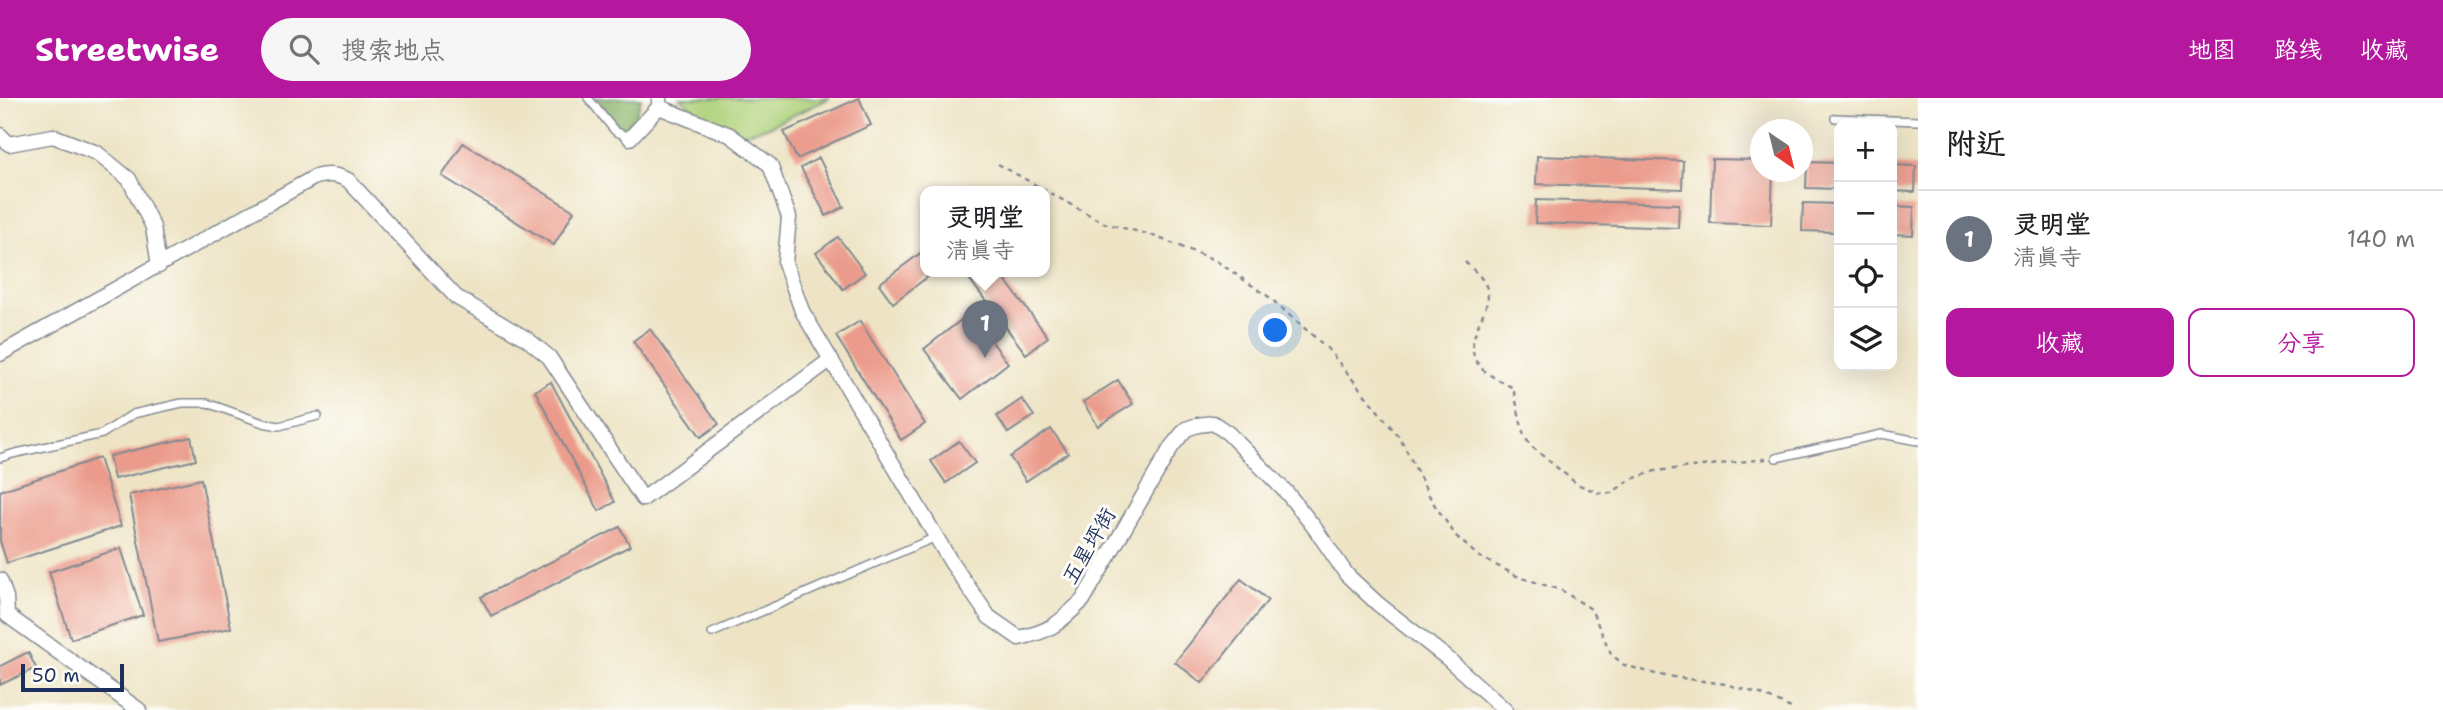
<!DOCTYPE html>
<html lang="zh">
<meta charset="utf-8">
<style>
:root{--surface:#fff;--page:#f6f6f6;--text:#202124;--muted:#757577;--line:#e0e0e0;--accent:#b5179e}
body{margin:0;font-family:"Shantell Sans","LXGW WenKai TC",sans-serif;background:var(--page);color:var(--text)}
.controls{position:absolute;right:21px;top:21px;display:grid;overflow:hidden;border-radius:14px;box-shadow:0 7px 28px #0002}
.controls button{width:63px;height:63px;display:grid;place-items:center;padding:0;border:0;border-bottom:2px solid var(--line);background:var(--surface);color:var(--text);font:35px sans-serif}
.compass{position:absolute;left:1750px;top:21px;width:63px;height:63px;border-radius:50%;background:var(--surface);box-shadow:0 7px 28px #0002;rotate:145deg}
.scale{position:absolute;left:21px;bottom:18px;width:103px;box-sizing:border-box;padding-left:7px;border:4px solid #1b2f5e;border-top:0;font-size:19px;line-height:24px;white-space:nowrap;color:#1b2f5e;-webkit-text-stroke:5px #fdfcf7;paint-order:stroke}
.you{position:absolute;left:1276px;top:233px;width:24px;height:24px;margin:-18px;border:5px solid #fff;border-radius:50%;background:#1a73e8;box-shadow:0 0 0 10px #1a73e833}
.badge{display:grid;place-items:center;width:46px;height:46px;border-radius:50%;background:var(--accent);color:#fff;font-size:23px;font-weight:700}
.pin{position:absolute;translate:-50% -58px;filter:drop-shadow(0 2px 4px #0008)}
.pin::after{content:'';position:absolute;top:37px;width:24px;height:21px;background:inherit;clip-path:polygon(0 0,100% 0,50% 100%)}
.popup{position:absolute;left:920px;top:88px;width:130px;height:91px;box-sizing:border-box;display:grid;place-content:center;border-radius:14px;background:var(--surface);filter:drop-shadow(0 2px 5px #0005);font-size:23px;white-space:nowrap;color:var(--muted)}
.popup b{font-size:26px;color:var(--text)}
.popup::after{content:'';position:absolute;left:50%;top:100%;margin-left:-14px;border:14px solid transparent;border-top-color:var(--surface)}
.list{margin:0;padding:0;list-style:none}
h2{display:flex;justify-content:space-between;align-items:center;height:91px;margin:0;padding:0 28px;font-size:30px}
h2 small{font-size:23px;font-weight:400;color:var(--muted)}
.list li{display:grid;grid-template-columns:46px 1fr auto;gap:21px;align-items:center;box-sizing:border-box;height:98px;padding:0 28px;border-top:2px solid var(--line)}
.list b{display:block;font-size:26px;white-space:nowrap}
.list p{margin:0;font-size:23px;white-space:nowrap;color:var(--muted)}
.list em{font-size:23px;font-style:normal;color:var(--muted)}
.actions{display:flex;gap:14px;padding:21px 28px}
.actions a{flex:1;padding:16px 0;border:2px solid var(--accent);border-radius:14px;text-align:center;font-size:24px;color:var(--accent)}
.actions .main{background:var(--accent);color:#fff}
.icon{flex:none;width:38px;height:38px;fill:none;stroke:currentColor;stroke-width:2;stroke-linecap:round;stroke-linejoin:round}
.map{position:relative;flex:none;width:1918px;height:612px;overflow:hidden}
header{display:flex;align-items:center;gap:42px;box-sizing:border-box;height:98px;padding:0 35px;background:var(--accent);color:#fff}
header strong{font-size:33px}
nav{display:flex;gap:38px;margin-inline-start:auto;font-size:24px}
.search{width:490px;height:63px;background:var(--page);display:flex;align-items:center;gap:18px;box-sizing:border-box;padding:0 24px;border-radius:38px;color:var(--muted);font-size:26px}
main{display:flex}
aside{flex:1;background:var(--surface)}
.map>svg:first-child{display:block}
.green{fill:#aed179;stroke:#64806c;stroke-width:2}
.forest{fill:#8ab369;stroke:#527164;stroke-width:2}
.building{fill:#eb9b8b}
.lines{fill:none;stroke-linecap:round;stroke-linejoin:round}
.service-casing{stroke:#848a92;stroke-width:10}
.minor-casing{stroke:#848a92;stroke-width:17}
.path{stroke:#848a92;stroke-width:2.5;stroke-dasharray:5 5;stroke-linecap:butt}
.service{stroke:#fff;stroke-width:7}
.minor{stroke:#fff;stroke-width:14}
.labels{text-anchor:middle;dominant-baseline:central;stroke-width:6;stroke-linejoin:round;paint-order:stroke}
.street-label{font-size:21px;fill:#1b2f5e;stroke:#fdfcf7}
</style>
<header>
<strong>Streetwise</strong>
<div class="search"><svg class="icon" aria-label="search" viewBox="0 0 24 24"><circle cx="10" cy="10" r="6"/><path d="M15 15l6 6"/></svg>搜索地点</div>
<nav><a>地图</a><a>路线</a><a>收藏</a></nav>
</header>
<main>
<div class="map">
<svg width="1918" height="612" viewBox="0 0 1918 612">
<rect width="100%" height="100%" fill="#fdfcf7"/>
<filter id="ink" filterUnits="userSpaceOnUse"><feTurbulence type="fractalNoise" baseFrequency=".0143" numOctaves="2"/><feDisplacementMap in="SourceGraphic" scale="14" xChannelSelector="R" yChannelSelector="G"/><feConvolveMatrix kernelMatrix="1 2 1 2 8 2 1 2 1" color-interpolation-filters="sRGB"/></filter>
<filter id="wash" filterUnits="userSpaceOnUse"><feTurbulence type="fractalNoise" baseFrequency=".00686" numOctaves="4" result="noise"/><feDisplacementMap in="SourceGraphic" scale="28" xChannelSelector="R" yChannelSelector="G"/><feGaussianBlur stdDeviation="1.57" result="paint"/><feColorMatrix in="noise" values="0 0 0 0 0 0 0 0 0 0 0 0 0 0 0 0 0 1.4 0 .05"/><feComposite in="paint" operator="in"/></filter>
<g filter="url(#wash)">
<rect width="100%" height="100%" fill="#eee4c5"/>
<path class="green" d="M680,0H830L768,29L740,37L697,15Z"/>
<path class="forest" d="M595,0H641L636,18L624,30L613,22Z"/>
<g id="blocks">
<path class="building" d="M859,0L871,27L797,61L784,34Z
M463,45L574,113L554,147L442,78Z
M1537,58L1683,63L1682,91L1536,86Z
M819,60L844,109L826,118L801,70Z
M1712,61L1760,62V74H1773L1771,127L1710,125Z
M1807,64L1839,65V91L1806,90Z
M1892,67L1916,68L1915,94L1892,93Z
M1536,102L1679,106L1678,130L1535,125Z
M1803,105L1839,106V134L1802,133Z
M1892,108L1914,109L1913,137L1892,136Z
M838,139L865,175L843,191L816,155Z
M926,151V174H934L893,205L879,186Z
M964,174H999L1048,239L1026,256Z
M970,215L1008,265L962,301L924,251Z
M860,223L925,326L901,342L836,238Z
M650,231L719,326L701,339L633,243Z
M1118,282L1133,306L1098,328L1083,304Z
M551,284L615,404L599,413L535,293Z
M1022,301L1034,318L1008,335L997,318Z
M1051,331L1068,355L1026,383L1010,359Z
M191,339L196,362L114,381L109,358Z
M959,343L975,365L946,385L931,363Z
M99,360L121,428L7,465L0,443V393Z
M201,381L231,530L158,544L129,397Z
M620,429L630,448L491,518L481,499Z
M121,450L143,517L71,541L49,474Z
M1241,481L1268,502L1202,585L1175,564Z
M28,554L36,570L0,587V568Z"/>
</g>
</g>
<g filter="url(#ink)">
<use href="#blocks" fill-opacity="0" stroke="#848a92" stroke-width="2"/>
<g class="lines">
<g class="service-casing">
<path id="service" d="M588,0L615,33L630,40
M1835,20L1918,23
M0,360L12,356L102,336L133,316L182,305H207L263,325L279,328L318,318
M1776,360L1882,336L1918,343
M712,535L936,439"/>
</g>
<g class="minor-casing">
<path id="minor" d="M659,9L730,37L770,67L789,119L785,165L802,213L951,464L989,519L1019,540C1052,533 1059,525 1083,502L1172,348L1186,331L1198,327L1213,325L1228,335L1287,395L1314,429L1347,477L1378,506L1447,560L1505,612
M0,37L9,46L53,38L97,55L129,81L153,129L159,168
M630,40L659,9V0
M0,256L315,79C327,76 336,76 348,82L456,199L527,241L549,259L643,401L830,262
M0,482L6,499L7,517L139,612"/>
</g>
<path class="path" d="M998,66L1104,125L1151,137L1215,162L1269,199L1327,250L1400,340L1432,403L1456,438L1478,458L1519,479L1561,492L1591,511L1611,556L1624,567L1659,577L1725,586L1764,597L1795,612
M1465,164C1472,171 1482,178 1486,188C1497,211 1456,242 1481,270C1489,278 1503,284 1513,290L1524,338L1531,348L1577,386L1599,395H1611L1632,381L1655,373L1766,361"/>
<use href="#service" class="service"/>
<use href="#minor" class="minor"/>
</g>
</g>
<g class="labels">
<g class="street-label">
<text transform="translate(1089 448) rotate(-60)">五星坪街</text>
</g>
</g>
</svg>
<div class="controls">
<button>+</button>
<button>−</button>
<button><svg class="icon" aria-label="locate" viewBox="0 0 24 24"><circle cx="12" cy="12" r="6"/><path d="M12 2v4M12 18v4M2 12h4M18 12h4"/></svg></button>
<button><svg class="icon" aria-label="layers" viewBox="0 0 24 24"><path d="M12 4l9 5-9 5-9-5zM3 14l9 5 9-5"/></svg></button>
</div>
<svg class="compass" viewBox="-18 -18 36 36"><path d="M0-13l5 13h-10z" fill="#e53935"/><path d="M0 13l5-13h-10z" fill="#757577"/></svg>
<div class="scale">50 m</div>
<div class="you"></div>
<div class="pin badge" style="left:985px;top:260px;background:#6b7280">1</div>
<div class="popup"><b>灵明堂</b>清真寺</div>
</div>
<aside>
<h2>附近<small></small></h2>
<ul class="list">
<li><span class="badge" style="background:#6b7280">1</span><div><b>灵明堂</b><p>清真寺</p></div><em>140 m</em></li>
</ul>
<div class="actions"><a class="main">收藏</a><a>分享</a></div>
</aside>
</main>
